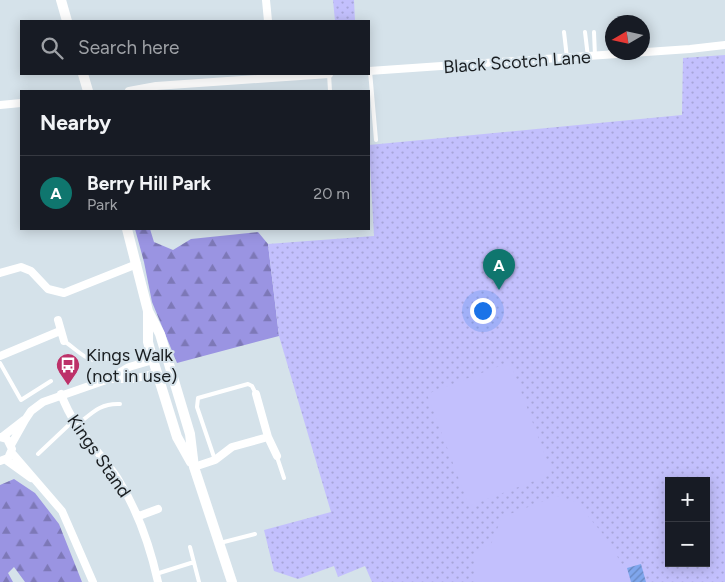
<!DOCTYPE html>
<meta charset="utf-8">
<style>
:root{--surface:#171b24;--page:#242831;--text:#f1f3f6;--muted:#9ea1a6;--line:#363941;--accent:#0f766e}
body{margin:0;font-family:Figtree,sans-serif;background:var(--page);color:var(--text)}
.controls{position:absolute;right:15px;bottom:15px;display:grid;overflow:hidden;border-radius:0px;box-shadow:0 2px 12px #0003}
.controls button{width:45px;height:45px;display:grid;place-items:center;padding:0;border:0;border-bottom:1px solid var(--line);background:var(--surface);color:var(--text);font:25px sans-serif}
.compass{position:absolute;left:605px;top:15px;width:45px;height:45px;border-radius:50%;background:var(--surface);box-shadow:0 2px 12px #0003;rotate:261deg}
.you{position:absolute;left:482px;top:310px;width:18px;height:18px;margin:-12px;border:4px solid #fff;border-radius:50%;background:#1a73e8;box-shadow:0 0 0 8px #1a73e833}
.badge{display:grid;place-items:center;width:32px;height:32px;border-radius:50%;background:var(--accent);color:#fff;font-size:16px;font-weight:700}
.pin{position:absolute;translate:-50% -41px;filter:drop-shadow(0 1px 2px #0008)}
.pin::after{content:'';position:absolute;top:26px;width:18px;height:15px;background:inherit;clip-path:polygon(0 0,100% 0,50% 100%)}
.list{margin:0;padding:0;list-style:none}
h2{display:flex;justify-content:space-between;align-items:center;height:65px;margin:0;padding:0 20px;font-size:21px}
h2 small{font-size:16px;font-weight:400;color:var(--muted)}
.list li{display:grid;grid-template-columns:32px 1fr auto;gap:15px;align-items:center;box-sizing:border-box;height:75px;padding:0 20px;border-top:1px solid var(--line)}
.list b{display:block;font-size:19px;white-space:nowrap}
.list p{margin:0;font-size:16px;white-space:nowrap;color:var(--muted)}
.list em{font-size:16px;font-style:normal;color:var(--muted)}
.icon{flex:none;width:28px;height:28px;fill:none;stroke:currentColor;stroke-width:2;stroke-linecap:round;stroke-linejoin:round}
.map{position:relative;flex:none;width:725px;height:582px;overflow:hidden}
.search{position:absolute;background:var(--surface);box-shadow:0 2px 12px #0003;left:20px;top:20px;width:350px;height:55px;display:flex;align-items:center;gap:12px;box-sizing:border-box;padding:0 18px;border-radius:0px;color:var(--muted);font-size:19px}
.panel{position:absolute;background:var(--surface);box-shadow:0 2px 12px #0003;left:20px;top:90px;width:350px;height:140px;border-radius:0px}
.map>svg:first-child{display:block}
.forest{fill:url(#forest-firs)}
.park{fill:url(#park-dots);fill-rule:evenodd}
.pitch{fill:#c3c0fd}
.building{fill:url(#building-hatch)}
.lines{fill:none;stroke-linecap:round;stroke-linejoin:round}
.service{stroke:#fff;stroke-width:4}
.minor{stroke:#fff;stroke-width:8}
.tertiary{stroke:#fff;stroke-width:10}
.labels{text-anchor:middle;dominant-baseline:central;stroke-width:4;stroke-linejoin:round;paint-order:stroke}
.street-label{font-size:18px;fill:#191d20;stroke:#d5e2ea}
.poi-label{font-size:18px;fill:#191d20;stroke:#d5e2ea;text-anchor:start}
</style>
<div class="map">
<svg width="725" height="582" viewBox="0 0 725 582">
<defs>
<pattern id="forest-firs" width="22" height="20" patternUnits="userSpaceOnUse" patternTransform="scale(1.25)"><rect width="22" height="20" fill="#9a94e2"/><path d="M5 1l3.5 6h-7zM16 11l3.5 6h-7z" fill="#7d78b7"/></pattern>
<pattern id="park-dots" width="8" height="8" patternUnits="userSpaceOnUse" patternTransform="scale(1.25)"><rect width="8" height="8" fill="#c3c0fd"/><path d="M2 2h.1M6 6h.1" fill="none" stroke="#a7a5d9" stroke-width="1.8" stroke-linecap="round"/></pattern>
<pattern id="building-hatch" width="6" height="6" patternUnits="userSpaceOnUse" patternTransform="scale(1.25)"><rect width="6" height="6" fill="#7fa6ed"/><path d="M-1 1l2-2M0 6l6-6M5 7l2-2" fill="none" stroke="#6787c0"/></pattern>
</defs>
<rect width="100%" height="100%" fill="#d5e2ea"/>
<path class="forest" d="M135,229H150L154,242L173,250L191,239L258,232L268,244L279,336L177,363L152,302L144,262Z
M14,479L35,493L59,524L82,582H25L14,567L8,573L13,582H0V485Z"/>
<path class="park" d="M333,0H354L355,21H335Z
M725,55V582H372L365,566L338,577L334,566L298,579L274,571L264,530L331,512L279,336L268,244L374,236L369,145L682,115L683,58ZM669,481H706V563H669Z"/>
<path class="pitch" d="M510,362L552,474L469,506L427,394Z
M557,496L576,502L603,534L622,564L640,559L646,582H474V552L491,544L502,517Z"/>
<path class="building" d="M641,564L646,582H631L627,568Z"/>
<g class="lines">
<path class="service" d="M564,32L567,58
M585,32L588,57
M594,32L595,56
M370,71L376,140
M329,74L330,91
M64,341C86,356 87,366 114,356
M0,363L21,400L51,381
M77,425C92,413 100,403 120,404
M38,454L73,421
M277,457L284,478
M215,460L197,407L198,398L248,384L252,386L256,394
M220,543L255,534
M190,547L199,582
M156,574L194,562"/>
<path class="minor" d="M266,0L268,21
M369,71L690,49L725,45
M129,91L156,86L329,74
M0,105L21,103
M0,273L21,267L31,271L48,289L64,293L137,264
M58,320L64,341
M0,356L60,331
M111,379H133L156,373
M61,394C75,432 97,447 118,479C138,511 150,546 158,582
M0,437L7,439L12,449L8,458L0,461
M2,437L24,420
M268,437L277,456
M11,445L25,420L31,411L43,402L109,379L129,367L153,360
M12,453L62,511L93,582
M6,460L31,478
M194,467L215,460L232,447L268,437L256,394
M139,516L158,509"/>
<path class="tertiary" d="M61,0L67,21
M83,74L88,91
M127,229L148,311V342L153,360L177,437L191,462
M148,311L160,334L190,434L194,467L232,582"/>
</g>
<defs>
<g id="bus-pin" transform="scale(1.25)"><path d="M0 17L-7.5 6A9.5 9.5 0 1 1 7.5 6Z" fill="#bd3169" stroke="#d5e2ea"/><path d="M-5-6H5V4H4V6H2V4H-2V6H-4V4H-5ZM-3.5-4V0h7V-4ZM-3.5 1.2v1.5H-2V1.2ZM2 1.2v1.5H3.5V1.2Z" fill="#fff"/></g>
</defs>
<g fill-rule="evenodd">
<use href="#bus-pin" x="68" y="365"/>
</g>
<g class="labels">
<g class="street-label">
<text transform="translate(517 62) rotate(-4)">Black Scotch Lane</text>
<text transform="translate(99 456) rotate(55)">Kings Stand</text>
</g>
<g class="poi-label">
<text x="86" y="355">Kings Walk<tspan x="86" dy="21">(not in use)</tspan></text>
</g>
</g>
</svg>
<div class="controls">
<button>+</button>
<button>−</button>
</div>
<svg class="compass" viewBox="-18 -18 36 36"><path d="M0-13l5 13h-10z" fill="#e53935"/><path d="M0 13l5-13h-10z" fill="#9ea1a6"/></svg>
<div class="you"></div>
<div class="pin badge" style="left:499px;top:290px">A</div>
<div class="search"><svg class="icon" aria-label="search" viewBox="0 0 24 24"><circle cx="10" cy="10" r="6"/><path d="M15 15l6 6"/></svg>Search here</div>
<section class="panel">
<h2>Nearby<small></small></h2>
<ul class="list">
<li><span class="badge">A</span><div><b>Berry Hill Park</b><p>Park</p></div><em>20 m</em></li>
</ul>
</section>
</div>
